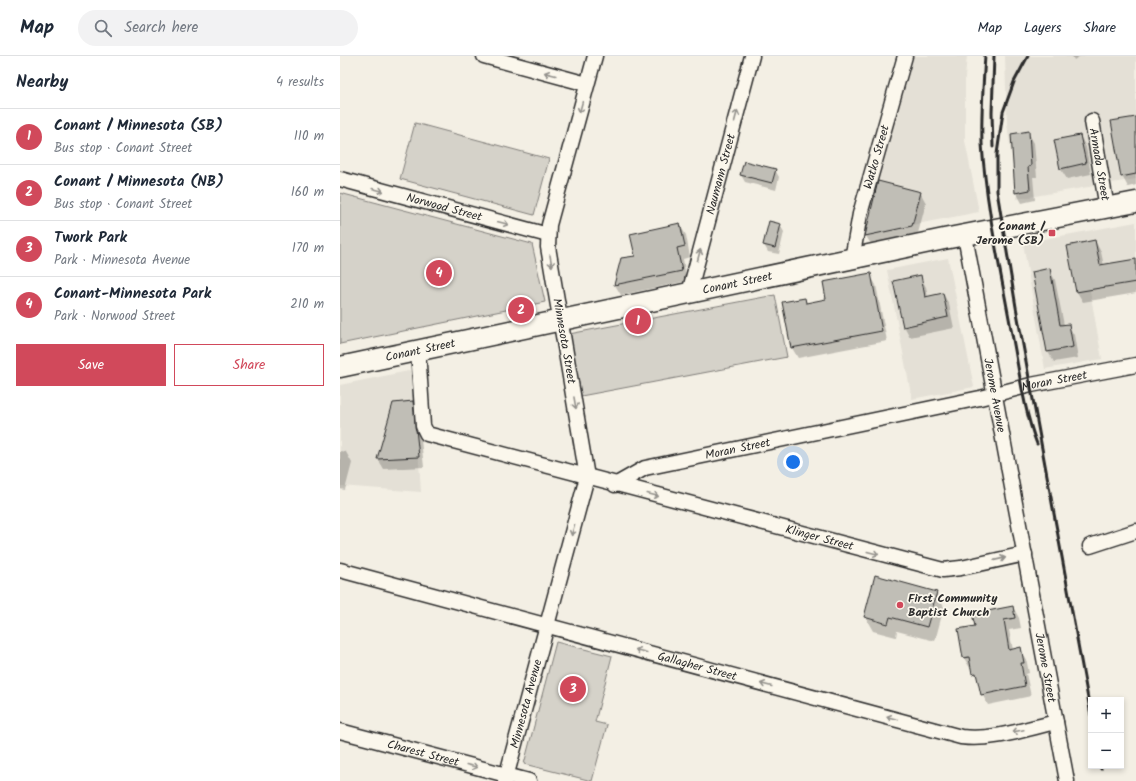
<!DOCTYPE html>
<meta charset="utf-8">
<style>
:root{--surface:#fff;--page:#f2f2f3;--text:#1f2937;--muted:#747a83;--line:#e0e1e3;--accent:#d1495b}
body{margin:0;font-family:Kalam,sans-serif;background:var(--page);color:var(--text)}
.controls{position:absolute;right:12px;bottom:12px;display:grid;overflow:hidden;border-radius:0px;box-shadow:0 2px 6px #0003}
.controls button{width:36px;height:36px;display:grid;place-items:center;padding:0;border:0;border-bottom:1px solid var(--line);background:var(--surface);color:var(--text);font:20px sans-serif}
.you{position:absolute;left:453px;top:406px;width:14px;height:14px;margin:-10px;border:3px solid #fff;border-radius:50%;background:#1a73e8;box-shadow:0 0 0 6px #1a73e833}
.badge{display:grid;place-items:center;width:26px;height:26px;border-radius:50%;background:var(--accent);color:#fff;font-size:13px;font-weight:700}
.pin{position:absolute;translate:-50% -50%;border:2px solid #fff;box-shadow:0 1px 4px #0006}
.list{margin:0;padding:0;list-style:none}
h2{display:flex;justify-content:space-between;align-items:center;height:52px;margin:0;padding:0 16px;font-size:17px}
h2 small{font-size:13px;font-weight:400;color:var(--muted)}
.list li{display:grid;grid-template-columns:26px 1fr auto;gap:12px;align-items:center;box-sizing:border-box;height:56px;padding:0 16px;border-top:1px solid var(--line)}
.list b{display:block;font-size:15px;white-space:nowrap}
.list p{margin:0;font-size:13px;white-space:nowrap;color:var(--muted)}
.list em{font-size:13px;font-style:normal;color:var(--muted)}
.actions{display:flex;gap:8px;padding:12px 16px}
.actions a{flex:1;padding:9px 0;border:1px solid var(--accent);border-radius:0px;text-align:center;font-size:14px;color:var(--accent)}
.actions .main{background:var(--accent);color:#fff}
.icon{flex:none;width:22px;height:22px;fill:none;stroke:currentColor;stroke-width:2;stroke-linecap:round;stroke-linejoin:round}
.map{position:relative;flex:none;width:796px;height:725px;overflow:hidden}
header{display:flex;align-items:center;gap:24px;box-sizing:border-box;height:56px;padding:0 20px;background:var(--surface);border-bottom:1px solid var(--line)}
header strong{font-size:19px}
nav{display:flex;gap:22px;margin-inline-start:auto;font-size:14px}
.search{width:280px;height:36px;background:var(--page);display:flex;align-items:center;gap:10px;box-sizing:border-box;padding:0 14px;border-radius:22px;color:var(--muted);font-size:15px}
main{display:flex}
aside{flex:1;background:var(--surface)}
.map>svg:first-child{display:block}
.built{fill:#e4e0d6}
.green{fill:#d5d2c9;stroke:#807e7a}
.shadow{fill:#0003}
.building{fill:#c0beb6;stroke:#2b2b2b}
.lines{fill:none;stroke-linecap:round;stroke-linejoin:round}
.minor-casing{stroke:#2b2b2b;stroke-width:17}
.secondary-casing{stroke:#2b2b2b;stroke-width:23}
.minor{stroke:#fbf7ec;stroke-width:14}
.secondary{stroke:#fbf7ec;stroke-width:20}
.rail{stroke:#2b2b2b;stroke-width:3}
.oneway{stroke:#93918c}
.poi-dot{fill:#d1495b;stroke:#fbf7ec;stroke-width:1.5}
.labels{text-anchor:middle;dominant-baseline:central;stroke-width:3.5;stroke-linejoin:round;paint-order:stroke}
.street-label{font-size:12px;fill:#2b2b2b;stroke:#fbf7ec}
.poi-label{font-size:12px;font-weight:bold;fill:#2b2b2b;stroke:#fbf7ec;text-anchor:end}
</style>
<header>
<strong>Map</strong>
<div class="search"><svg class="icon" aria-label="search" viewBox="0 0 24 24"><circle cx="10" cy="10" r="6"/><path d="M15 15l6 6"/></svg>Search here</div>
<nav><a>Map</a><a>Layers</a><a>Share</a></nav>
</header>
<main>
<aside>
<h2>Nearby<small>4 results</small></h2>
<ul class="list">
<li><span class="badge">1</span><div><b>Conant / Minnesota (SB)</b><p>Bus stop · Conant Street</p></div><em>110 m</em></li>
<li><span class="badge">2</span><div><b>Conant / Minnesota (NB)</b><p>Bus stop · Conant Street</p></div><em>160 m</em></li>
<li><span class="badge">3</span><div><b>Twork Park</b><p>Park · Minnesota Avenue</p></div><em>170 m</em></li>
<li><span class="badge">4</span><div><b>Conant-Minnesota Park</b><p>Park · Norwood Street</p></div><em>210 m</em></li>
</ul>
<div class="actions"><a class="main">Save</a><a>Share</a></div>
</aside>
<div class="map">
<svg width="796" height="725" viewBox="0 0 796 725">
<rect width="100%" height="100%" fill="#f3efe4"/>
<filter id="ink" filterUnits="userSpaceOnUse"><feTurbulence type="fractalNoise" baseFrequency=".025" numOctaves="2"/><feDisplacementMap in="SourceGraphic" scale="8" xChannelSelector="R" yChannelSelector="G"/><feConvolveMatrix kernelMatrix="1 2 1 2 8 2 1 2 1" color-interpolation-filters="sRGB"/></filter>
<g filter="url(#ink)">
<path class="built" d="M570,0H627L625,21V85L639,156L520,179Z
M665,0H796V123L677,143L667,67Z
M796,166V225L750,235L762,303L705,313L683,187Z
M608,202L634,331L572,343L547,214Z
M73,314L81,436L0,430V329Z"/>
<path class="green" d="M75,67L209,103L194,159L60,123Z
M0,137L192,188L205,246L0,288Z
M435,239L447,301L241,340L229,278Z
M216,586L272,600L255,666L267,669L252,725L184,708Z"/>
<path class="shadow" d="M732,0H740L734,4Z
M796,62V129L788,131L782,120Z
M688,76L694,87L697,121H693L695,144L682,147L676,136Z
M740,80L746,91L751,118L727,123L720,112Z
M435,114L439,121L436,134L405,126L401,119Z
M580,136L586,147L577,181L532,190L526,180Z
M339,168L346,179L350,201L343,203L347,225L281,239L275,229L282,203L296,200Z
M440,169L444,176L439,198L428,196L424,189Z
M755,185L761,196L764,210L796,204V237L743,246L737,236Z
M709,213L715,224L724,269H728L734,279L738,302L714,306L708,296L693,216Z
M530,219L536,229L547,285L458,302L452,292L465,243L467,247L488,244Z
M580,220L586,231L588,241L603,238L609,248L614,272L570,281L564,270Z
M72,346L78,357L84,411L44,413L38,403Z
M0,395L6,396L12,407L5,434L0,433Z
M596,537L604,551L595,585L557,575L556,581L533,575L525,561Z
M673,551L679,562L681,572L669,574L673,594L680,592L686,602L689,617L686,618L691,640L648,649L642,638L640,628L632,612H630L624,602L619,574L636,571Z"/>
<path class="building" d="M796,61V118L781,121L771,65Z
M689,75L691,110L688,111L690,134L675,137L671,78Z
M740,79L746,107L720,113L714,84Z
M404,105L436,113L432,127L400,119Z
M538,125L581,136L572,170L525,180Z
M429,165L441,168L435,192L423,189Z
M340,167L345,190L337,192L342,215L274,229L281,202L295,200L290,178Z
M755,184L760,209L796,203V226L736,236L727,190Z
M710,212L720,269L729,268L733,291L707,296L692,216Z
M531,217L542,275L451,292L442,246L465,242L466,247L486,243L483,226Z
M581,219L585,241L603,237L608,261L563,271L553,225Z
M73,345L79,401L37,403L53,347Z
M535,519L597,536L587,571L550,561L548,568L524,561Z
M673,550L675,562L664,564L669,594L681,591L684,607H681L685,630L641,639L636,617L632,618L629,601L623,602L618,573L635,570L632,558Z"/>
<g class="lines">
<g class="minor-casing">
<g id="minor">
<path d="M144,0L247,28"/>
<path id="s1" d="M752,65L767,152"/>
<path id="s2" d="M0,123L208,179"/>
<path id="s3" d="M625,180L727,725"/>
<path id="s4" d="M512,203L520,158L565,0"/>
<path id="s5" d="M349,237L412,0"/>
<path id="s6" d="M78,294L83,370L87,378L603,514L621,512L685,498"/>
<path id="s7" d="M275,429L305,412L640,342L691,329L796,309"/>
<path d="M750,490L796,475"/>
<path id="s8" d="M0,514L621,681C653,685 685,673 716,666"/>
<path id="s9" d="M0,675L189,725"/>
<path id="s10" d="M165,725L247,421L208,191L209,169L255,0"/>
</g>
</g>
<g class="secondary-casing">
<g id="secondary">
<path id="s11" d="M0,311L604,183L796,146"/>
</g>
</g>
<use href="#minor" class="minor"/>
<use href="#secondary" class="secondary"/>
<path class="rail" d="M645,0C643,29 641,58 642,88C646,150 660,212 671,273C679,312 683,352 697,388
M688,0L674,26L663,56L657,98V135L676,251L751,659
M653,91L652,57L654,0
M760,710L761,713"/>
</g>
<defs><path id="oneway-shaft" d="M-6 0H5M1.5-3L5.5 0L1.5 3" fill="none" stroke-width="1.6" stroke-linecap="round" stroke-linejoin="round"/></defs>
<g class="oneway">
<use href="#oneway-shaft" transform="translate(210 18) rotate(-165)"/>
<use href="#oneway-shaft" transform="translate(241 51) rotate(105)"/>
<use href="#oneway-shaft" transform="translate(396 60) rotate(-75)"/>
<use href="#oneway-shaft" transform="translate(38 134) rotate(15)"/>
<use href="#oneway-shaft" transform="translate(163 167) rotate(15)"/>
<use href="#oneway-shaft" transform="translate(359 199) rotate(-75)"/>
<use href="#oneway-shaft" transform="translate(211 205) rotate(80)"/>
<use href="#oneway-shaft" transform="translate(235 347) rotate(80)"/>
<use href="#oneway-shaft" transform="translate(313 439) rotate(15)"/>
<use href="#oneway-shaft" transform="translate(233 474) rotate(105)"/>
<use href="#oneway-shaft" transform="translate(533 497) rotate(15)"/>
<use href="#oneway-shaft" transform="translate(660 503) rotate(-13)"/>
<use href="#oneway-shaft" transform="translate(301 595) rotate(-165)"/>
<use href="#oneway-shaft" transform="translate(426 629) rotate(-165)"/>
<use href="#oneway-shaft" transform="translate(552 662) rotate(-165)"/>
<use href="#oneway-shaft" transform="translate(678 675) rotate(168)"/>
<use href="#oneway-shaft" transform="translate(132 710) rotate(15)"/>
</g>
</g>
<g class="poi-dot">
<rect x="708" y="173" width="8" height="8" rx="2"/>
<circle cx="560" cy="549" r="4"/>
</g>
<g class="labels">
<g class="street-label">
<text stroke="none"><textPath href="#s4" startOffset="105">Watko Street</textPath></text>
<text stroke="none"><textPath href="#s1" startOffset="44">Armada Street</textPath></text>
<text stroke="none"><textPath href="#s5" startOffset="123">Naumann Street</textPath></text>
<text stroke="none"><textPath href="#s2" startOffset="108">Norwood Street</textPath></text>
<text stroke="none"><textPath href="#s11" startOffset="406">Conant Street</textPath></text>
<text transform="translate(224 285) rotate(80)">Minnesota Street</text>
<text stroke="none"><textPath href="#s11" startOffset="82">Conant Street</textPath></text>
<text stroke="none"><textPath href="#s7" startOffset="453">Moran Street</textPath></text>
<text stroke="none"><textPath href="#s3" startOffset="162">Jerome Avenue</textPath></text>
<text stroke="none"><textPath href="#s7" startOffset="129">Moran Street</textPath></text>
<text stroke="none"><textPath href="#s6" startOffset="491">Klinger Street</textPath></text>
<text stroke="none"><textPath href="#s8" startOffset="370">Gallagher Street</textPath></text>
<text stroke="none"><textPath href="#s3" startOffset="439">Jerome Street</textPath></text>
<text stroke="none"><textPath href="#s10" startOffset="80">Minnesota Avenue</textPath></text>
<text stroke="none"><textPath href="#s9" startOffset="86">Charest Street</textPath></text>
</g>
<g class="poi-label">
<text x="704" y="170">Conant /<tspan x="704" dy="14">Jerome (SB)</tspan></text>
<text x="568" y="542" text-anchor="start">First Community<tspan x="568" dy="14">Baptist Church</tspan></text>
</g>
</g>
</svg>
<div class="controls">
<button>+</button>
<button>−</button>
</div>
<div class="you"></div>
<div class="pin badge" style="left:298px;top:265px">1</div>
<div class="pin badge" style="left:181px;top:254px">2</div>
<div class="pin badge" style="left:233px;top:633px">3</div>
<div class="pin badge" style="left:99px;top:217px">4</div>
</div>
</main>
